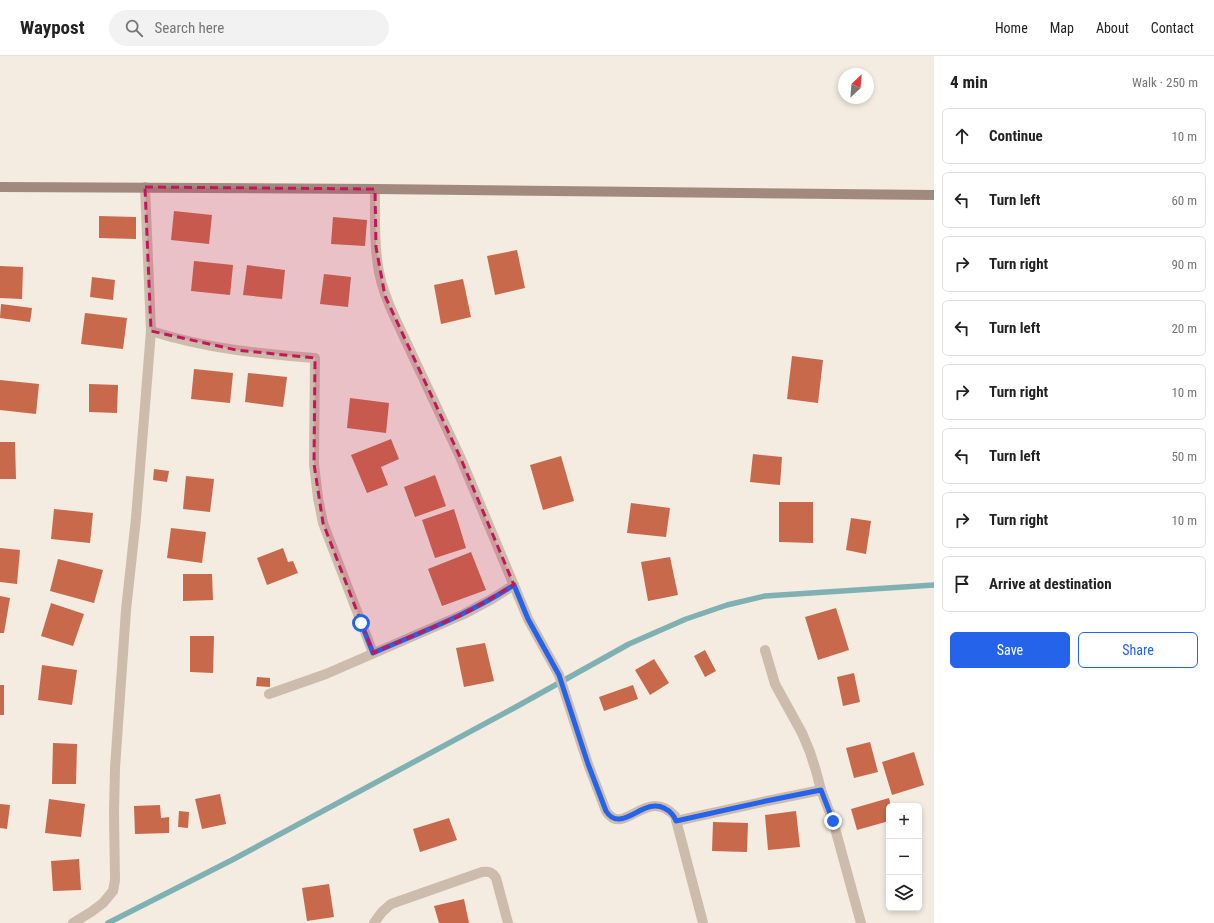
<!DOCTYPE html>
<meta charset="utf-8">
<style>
:root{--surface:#fff;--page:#f2f2f2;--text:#222;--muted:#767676;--line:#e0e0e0;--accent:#2563eb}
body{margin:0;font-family:"Roboto Condensed",sans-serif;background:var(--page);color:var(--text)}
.controls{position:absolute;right:12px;bottom:12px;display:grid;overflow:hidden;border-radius:6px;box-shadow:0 2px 6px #0003}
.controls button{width:36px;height:36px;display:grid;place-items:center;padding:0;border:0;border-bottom:1px solid var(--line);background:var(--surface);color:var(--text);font:20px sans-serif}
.compass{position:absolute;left:838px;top:12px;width:36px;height:36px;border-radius:50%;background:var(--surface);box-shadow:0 2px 6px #0003;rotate:26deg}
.stop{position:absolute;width:12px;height:12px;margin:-9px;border:3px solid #2563eb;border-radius:50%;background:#fff}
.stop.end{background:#2563eb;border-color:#fff;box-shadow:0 1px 4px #0008}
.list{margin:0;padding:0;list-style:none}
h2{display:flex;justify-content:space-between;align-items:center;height:52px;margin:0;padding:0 16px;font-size:17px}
h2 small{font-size:13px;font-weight:400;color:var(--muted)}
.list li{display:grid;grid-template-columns:26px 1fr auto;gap:12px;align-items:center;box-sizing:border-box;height:56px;margin:0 8px 8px;padding:0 8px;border:1px solid var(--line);border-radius:6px}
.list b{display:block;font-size:15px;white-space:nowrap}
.list em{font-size:13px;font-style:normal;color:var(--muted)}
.actions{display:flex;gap:8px;padding:12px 16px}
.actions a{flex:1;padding:9px 0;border:1px solid var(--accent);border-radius:6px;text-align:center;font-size:14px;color:var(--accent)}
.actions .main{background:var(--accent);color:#fff}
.icon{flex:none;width:22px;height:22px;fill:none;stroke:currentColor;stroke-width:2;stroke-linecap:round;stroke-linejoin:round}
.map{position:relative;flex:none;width:934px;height:867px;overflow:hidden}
header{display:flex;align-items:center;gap:24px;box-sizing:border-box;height:56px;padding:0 20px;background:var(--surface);border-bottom:1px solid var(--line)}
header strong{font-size:19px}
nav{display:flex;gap:22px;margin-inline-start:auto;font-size:14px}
.search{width:280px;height:36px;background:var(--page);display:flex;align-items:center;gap:10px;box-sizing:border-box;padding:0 14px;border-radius:22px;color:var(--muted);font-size:15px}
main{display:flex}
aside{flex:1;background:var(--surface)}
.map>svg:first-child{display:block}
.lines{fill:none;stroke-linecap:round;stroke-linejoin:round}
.stream{stroke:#7fb0b2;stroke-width:5.5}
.building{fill:#c8694b}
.minor{stroke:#cdbbac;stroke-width:10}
.secondary{stroke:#a18a7d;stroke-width:10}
.route{stroke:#2563eb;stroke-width:5}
.marked{fill:#c2185b;fill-opacity:0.2;stroke:#c2185b;stroke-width:3;stroke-dasharray:8 5;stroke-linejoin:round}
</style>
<header>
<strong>Waypost</strong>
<div class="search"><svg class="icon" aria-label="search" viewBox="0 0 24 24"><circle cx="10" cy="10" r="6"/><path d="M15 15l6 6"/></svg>Search here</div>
<nav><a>Home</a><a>Map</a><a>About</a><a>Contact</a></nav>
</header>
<main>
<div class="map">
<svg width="934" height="867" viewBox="0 0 934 867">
<rect width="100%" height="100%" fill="#f4ebe1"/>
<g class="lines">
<path class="stream" d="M108,867L232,804L514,652L629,588L686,563L727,549L765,540L934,529"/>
</g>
<path class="building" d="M174,155L212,159L209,188L171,184Z
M99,160L136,161V183L99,182Z
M333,161L367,164L365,190L331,188Z
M517,194L525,232L495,239L487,200Z
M194,205L233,209L230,239L191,235Z
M247,209L285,214L282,243L243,239Z
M0,210L23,211L22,243L0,242Z
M324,218L351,221L348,251L320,248Z
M92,221L115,224L113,244L90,241Z
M463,223L471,261L441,268L434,229Z
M1,248L32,252L30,266L0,262Z
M85,257L127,262L123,293L81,288Z
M792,300L823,304L818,347L787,343Z
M194,313L233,317L230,347L191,343Z
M248,317L287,321L283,351L245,346Z
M0,324L39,328L36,358L0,354Z
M89,328L118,329L117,357L89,356Z
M350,342L389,347L386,377L347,372Z
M391,383L399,403L381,411L388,429L367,437L351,399Z
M0,386H15L16,423H0Z
M753,398L782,401L780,429L750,426Z
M561,400L574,445L543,454L530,409Z
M154,413L169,415L167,426L153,424Z
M435,419L446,450L415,461L404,431Z
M186,420L214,423L210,456L183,453Z
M779,446H813V487L779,486Z
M631,447L670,452L666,481L627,477Z
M54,453L93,457L90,487L51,483Z
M454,453L466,492L435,502L422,464Z
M851,462L871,465L866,498L846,494Z
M171,472L206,476L202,507L167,502Z
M0,492L20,494L17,528L0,526Z
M283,492L288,506L293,505L298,517L267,529L257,502Z
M471,496L486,534L442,550L428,513Z
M670,501L678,539L648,545L641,506Z
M58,503L103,514L94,547L50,535Z
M183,518H212L213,544L183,545Z
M0,540L10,542L4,577H0Z
M51,547L84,558L73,590L41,580Z
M836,552L849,594L818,604L805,561Z
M190,580H214L213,617L190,616Z
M485,587L494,625L464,631L456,592Z
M705,594L716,615L705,621L694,600Z
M654,603L669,627L650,639L635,614Z
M42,609L77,614L72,649L38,644Z
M854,617L860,646L843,650L837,621Z
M257,621L270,622V631L256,630Z
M0,629H4V659H0Z
M633,629L638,643L604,655L599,641Z
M870,686L878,716L854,722L846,692Z
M53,687L77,688L76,728H52Z
M914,696L924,729L892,739L882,706Z
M220,738L226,768L202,773L195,743Z
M889,742L891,750H889V765L857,774L851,753Z
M49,743L85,748L81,781L45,777Z
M0,748L10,749L7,773L0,772Z
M160,749L161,762L169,761V777L135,778L134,750Z
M179,755L189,756L188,772L178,771Z
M796,755L800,791L768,794L765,759Z
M449,762L457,784L420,796L413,773Z
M713,766L748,767L747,796L712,795Z
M79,803L81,834L53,835L51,805Z
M329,828L334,861L307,865L302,832Z
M464,843L469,867H439L434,850Z"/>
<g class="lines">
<path class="minor" d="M375,133C375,160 374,189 379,216C382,232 388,247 395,262L461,403L528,563L559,619L588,708L606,755C624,783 645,729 675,760L703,867
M151,275C204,292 260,298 315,302L314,408L318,442L323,467L373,597
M765,594L775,628L802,677L810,696L816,715L821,734L833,765L861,867
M269,638L326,618L464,558L492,543L514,529
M676,765L767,745L821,734
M73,867L91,856L103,847L113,835L115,824L114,757L115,712L126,554L136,462L151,275L145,131
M374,867L382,856L391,848L482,816C489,815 492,816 496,822L508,867"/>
<path class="secondary" d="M0,131L375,133L934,139"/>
</g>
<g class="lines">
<path class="route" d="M361,567L373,597C421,576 470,558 514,529L528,563L559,619L588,708L606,755C621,779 643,741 664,752C670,755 674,759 676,765L766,745L821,734L833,765"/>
</g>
<path class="marked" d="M145,131L375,133L376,191L385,240L461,403L514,529L464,558L373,597L323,467L314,408L315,302L236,294L151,275Z"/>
</svg>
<div class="controls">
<button>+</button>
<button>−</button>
<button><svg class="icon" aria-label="layers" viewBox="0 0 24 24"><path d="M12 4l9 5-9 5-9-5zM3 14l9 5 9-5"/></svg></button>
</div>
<svg class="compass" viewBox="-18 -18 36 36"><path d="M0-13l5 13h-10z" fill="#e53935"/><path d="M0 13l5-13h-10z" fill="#767676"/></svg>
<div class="stop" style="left:361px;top:567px"></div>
<div class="stop end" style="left:833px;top:765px"></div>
</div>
<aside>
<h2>4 min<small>Walk · 250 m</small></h2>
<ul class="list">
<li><svg class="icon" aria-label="ahead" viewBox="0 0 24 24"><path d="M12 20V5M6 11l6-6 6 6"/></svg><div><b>Continue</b></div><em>10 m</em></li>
<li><svg class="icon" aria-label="left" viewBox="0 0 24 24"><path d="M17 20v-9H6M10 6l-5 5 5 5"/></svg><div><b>Turn left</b></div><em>60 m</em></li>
<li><svg class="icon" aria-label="right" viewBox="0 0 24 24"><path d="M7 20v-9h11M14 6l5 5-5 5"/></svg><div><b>Turn right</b></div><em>90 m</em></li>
<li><svg class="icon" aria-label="left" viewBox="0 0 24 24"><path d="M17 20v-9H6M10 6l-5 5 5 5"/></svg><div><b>Turn left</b></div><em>20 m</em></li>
<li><svg class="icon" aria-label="right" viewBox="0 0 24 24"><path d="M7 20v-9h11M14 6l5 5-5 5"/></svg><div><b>Turn right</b></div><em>10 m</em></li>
<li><svg class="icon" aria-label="left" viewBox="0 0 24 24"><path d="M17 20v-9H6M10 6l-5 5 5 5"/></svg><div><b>Turn left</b></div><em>50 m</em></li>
<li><svg class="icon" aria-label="right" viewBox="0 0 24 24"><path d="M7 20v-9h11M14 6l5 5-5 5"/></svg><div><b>Turn right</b></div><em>10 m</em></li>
<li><svg class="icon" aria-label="arrive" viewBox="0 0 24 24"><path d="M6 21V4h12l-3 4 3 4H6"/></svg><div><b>Arrive at destination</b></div></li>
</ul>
<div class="actions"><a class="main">Save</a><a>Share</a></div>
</aside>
</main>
